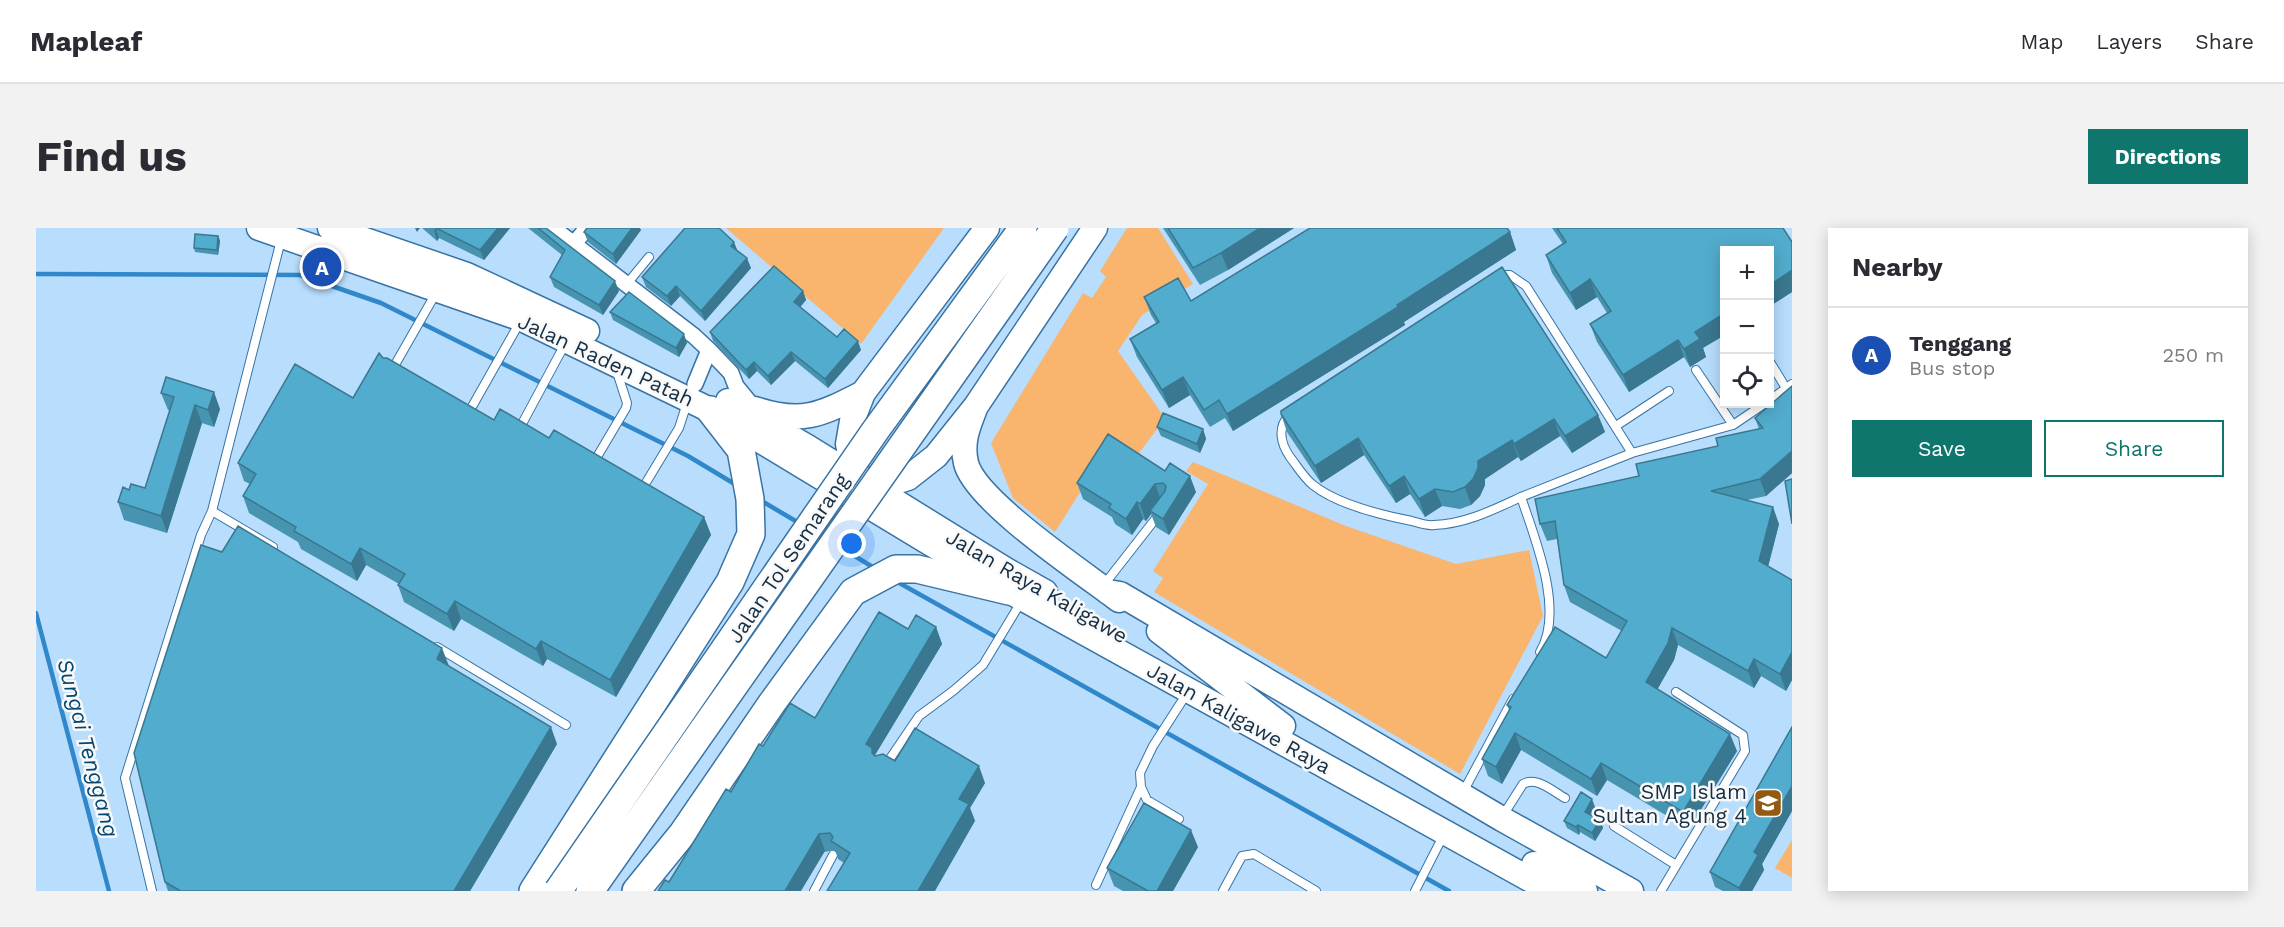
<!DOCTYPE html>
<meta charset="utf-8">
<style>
:root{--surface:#fff;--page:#f2f2f3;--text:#2b2b33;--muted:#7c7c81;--line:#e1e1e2;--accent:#0f766e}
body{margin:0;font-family:"Work Sans",sans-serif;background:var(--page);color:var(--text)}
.controls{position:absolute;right:18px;top:18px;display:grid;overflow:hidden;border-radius:0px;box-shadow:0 3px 15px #0003}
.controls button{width:54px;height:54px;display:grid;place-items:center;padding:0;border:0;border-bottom:2px solid var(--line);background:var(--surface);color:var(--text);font:30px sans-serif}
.you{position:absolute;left:816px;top:316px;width:21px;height:21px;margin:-15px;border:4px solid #fff;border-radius:50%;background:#1a73e8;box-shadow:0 0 0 9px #1a73e833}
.badge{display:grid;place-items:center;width:39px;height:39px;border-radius:50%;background:var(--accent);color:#fff;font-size:20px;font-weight:700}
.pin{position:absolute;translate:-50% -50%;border:3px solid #fff;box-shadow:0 2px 6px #0006}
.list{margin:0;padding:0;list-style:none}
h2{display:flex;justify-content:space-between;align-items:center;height:78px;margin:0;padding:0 24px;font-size:26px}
h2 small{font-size:20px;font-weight:400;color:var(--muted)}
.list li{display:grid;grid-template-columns:39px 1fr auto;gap:18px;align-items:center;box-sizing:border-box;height:96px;padding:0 24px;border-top:2px solid var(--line)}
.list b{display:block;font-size:22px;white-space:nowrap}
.list p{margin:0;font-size:20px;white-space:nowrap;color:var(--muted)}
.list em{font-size:20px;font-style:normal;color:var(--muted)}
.actions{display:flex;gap:12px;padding:18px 24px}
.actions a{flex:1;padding:14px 0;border:2px solid var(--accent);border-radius:0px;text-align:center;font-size:21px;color:var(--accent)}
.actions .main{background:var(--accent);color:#fff}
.icon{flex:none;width:33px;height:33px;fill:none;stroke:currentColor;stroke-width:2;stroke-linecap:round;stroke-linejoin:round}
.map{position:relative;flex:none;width:1756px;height:663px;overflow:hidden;border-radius:0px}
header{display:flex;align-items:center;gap:36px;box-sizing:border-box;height:84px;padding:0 30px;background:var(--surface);border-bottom:2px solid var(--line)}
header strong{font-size:28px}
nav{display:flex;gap:33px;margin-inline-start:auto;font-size:21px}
.intro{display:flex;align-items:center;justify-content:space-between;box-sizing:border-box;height:144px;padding:0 36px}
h1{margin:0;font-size:42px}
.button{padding:15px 27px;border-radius:0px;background:var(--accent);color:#fff;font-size:21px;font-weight:700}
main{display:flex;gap:36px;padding:0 36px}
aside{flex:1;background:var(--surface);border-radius:0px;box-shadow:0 3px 15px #0003}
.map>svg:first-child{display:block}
.green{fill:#f9b46e}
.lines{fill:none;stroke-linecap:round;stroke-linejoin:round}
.stream{stroke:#3087c9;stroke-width:4.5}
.service-casing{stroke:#3873a4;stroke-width:10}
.minor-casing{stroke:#3873a4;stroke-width:18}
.trunk-casing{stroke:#3873a4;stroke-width:27}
.motorway-casing{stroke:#3873a4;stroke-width:30}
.service{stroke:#fff;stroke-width:8}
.minor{stroke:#fff;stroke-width:15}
.trunk{stroke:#fff;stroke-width:24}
.motorway{stroke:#fff;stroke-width:27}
.motorway-bridge-casing{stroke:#3873a4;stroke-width:30;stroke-linecap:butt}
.motorway-bridge{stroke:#fff;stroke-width:27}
.wall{fill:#4794b0}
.shaded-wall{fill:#397890}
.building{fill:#52accd;stroke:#397890;stroke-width:1.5}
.labels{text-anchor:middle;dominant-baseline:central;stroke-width:5;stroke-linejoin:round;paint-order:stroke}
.street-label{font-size:21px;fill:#162f44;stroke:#f9f9f9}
.poi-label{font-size:21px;fill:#162f44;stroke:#f9f9f9;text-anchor:end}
.water-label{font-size:22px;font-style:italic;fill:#024672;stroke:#f9f9f9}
</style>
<header>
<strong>Mapleaf</strong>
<nav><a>Map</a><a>Layers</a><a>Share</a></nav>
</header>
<div class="intro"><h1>Find us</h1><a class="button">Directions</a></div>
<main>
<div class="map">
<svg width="1756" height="663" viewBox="0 0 1756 663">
<rect width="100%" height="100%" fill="#b8ddfd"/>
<path class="green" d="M690,0H908L825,116Z
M1091,0H1122L1157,56L1106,87L1082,123L1124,183L1128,192L1100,229L1075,215L1019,304L977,270L955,215L1047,65L1056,70L1070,49L1064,43Z
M1157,234L1310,298L1420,336L1493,322L1507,388L1424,546L1118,364L1127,350L1117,343L1172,256L1150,243Z
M1756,612V650L1739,640Z"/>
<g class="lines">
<path class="stream" d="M0,46L264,47L345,75L652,228L702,258
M724,272L763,295
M804,319L840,341
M858,352L1413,663
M0,385L73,663"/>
<g class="service-casing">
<path id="service" d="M1465,47H1474L1490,58L1596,225
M590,57L613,29
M1734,134L1750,160
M356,142L400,65
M1660,142L1697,197
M1734,172L1756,156
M433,184L484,94
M1253,187C1241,200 1245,216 1254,229C1261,238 1268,250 1277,257C1302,277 1345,287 1376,293C1383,295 1391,298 1398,297C1429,296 1457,282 1485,269
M487,194L529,116
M1580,198L1633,163
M558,234L590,180L591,175L581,144
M611,253L643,200L651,175
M176,283L237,319
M1067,358L1124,285
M401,419L530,497
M1504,424C1529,383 1499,311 1485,269L1596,225L1697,197L1728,176
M849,538L883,488L917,463L947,437L985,374
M1426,566L1477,471
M1466,589L1487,556C1501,548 1516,563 1529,570
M1143,591L1111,572L1105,559L1104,545L1117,518L1146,473
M1578,598L1640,637
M1060,657L1105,559
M116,663L89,550L165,307L176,283L245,12
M778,663L797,627
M1187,663L1206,628L1218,626L1280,663
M1379,663L1403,616
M1625,663L1709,523L1707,507L1640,464"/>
</g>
<g class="minor-casing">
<path id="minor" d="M517,0L658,108L673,122L659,156
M537,17L551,0
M673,122L695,145L700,158L718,180"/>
</g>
<g class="trunk-casing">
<path id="trunk" d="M223,0L486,91L674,182L973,363L1515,663
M294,0L431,47L551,103
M692,173L773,220L970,342L1009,364
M940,178C932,198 925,214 930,235C939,273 1049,346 1083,372
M719,181C766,197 786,186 827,165
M819,248L812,216L816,193L827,165L951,0
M828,251L853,256L872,250L900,228L940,178L1059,0
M1072,364L1084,366L1466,591L1595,663
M1123,403L1247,498
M1498,636L1549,663"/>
</g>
<g class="motorway-casing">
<path id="motorway" d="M497,663L694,354L715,306L714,271L705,222L674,182
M600,663L647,605L736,475L817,364L860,341H881L973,363"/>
</g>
<use href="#service" class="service"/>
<use href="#minor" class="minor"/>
<use href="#trunk" class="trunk"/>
<use href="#motorway" class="motorway"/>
<g class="motorway-bridge-casing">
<path id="motorway-bridge" d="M522,663L839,203L987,0
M554,663L1019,0"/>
</g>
<use href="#motorway-bridge" class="motorway-bridge"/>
</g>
<path class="wall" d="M386,0H474L448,32L403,10L401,13Z
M492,0H510L583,63L567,87L518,59L514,49L526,27Z
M1127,0H1258L1192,42L1164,57Z
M1516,0H1747L1756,14V64L1734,78V22L1667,120L1670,129L1654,139L1648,129L1593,164L1561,114L1554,96L1571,85L1561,69L1540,82L1516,45L1510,27L1527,16Z
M605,2L580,36L552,14L548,4Z
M1474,4L1480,22L1368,94L1369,97L1197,203L1189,190L1174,199L1154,167L1133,180L1101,129L1094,111L1120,95L1115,87L1108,69L1155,73Z
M182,8L184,13L182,27L159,24L158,20Z
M701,23L715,40L669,93L644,68L635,78L610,59L606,49Z
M767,63L770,72L764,79L801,109L825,122L792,160L759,133L735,157L721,143L713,151L677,113L674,104Z
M574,84L651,115L643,129L577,92Z
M347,130L458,192L513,210L668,289L675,307L580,469L511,431L507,438L425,391L418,403L368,374L362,357L363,356L330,337L321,353L265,321L262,314L213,285L207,268L214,256L208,253L202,235L317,170Z
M1756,158V245L1730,268L1711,272L1743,296L1732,339L1756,352V452L1750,463L1725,448L1718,460L1642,417L1638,432L1621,461L1701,523L1653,601L1571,552L1561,568L1485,522L1466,556L1452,548L1446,531L1473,482L1471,477L1570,430L1586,403L1534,374L1528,357L1521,311L1511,313L1504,296L1603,248L1682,218L1723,201L1719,190Z
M125,165L184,181L178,199L166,195L131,305L88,292L82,274L93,262L109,260L134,183L132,182Z
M1245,186L1562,187L1569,204L1536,225L1524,208L1485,233L1482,229L1449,251V257L1444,268L1435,277L1424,281L1406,278L1389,289L1374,266L1360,275L1328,227L1285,255L1251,204Z
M1121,199L1167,201L1170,211L1164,225L1125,208Z
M1072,206L1160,264L1133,307L1120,299L1115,286L1110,293L1107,291L1096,307L1079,296L1076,289L1047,271L1041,255Z
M900,399L906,416L839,527L949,555L934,580L939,593L808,635L802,631L799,622L633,654L695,564L727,518L779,490L872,401Z
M1756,499V583L1726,636L1728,642L1716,663H1687L1679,659L1674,644Z
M521,516L434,663H132L129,654Z
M1559,579L1555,587L1564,592L1567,600L1559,613L1544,604L1543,607L1531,600L1528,593Z
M1162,619L1137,663H1087L1078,658L1071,640Z"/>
<path class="shaded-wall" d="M379,0H384L381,4Z
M400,0L403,10L401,13L398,2Z
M462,0H474L448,32L444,22Z
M596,0H604L605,2L580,36L577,26Z
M1224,0H1258L1192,42L1185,25Z
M1474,4L1480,22L1368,94L1369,97L1197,203L1191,186Z
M182,8L184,13L182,27L181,22Z
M698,14L702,24L695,18Z
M711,30L715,40L669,93L665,83Z
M1756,42V64L1734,78V57Z
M1554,51L1561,69L1540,82L1534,65Z
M579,53L583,63L567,87L563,77Z
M640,58L644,68L635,78L631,68Z
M767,63L770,72L761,83L758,74Z
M1689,85V107L1667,120L1670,129L1654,139L1648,121L1659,104Z
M648,106L651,115L643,129L640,120Z
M1642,112L1648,129L1593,164L1587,147Z
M822,113L825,122L792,160L789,151Z
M755,124L759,133L735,157L732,148Z
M718,134L721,143L713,151L710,142Z
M1147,149L1154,167L1133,180L1126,162Z
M178,164L184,181L178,199L172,182Z
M159,177L166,195L131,305L125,288Z
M1562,187L1569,204L1536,225L1529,208Z
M1518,191L1524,208L1485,233L1478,216Z
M1167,201L1170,211L1164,225L1161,216Z
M1322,210L1328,227L1285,255L1279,238Z
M1476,212L1482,229L1449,251V257L1444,268L1435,277L1429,259L1442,233Z
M1756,223V245L1730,268L1724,251Z
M1154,248L1160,264L1133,307L1127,291Z
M1368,248L1374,266L1360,275L1353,258Z
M1119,256L1125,272L1114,283L1115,286L1110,293L1104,276Z
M1399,261L1406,278L1389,289L1383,271Z
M1101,274L1107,291L1096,307L1090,291Z
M1737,279L1743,296L1729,350L1723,333Z
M668,289L675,307L580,469L574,452Z
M324,320L330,337L321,353L315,336Z
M419,373L425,391L418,403L411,386Z
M900,399L906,416L839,527L843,537L830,516Z
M1636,400L1642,417L1638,432L1616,471L1610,454Z
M505,413L511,431L507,438L500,421Z
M406,420L413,438L401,431Z
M1756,424V452L1750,463L1744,446Z
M1718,431L1725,448L1718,460L1712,443Z
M515,499L521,516L434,663H418Z
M1479,505L1485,522L1466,556L1460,539Z
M1694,506L1701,523L1653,601L1647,584Z
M1565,535L1571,552L1561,568L1555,551Z
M943,538L949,555L934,580L939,593L899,663H882L923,571Z
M1756,558V583L1726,636L1728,642L1716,663H1704L1703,660L1718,624Z
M1556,571L1559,579L1552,591L1549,584Z
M1564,592L1567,600L1559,613L1556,605Z
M1542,597L1544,604L1543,607L1540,599Z
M1155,602L1162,619L1137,663H1121Z
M783,606L789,623L765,663H749Z"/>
<path class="building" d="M400,0H462L444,22Z
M502,0H510L579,53L563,77L514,49L529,22Z
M551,0H596L577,26L548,4Z
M649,0H683L698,14L695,18L711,30L665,83L640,58L631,68L606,49Z
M1132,0H1224L1185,25L1157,40Z
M1274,0H1471L1474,4L1361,77L1362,79L1191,186L1183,172L1168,182L1147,149L1126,162L1094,111L1123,94L1108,69L1142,50L1155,73Z
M1521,0H1747L1756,14V42L1734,57V22H1689V85L1659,104L1664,111L1648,121L1642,112L1587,147L1554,96L1575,83L1554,51L1534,65L1510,27L1530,14Z
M159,6L182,8L181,22L158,20Z
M738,38L767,63L758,74L801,109L808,101L822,113L789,151L755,124L732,148L718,134L710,142L674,104Z
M1466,39L1562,187L1529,208L1518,191L1478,216L1476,212L1442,233V240L1437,251L1429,259L1417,264L1399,261L1383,271L1368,248L1353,258L1322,210L1279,238L1245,186V183Z
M593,64L648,106L640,120L574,84Z
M343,125L347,130H351L458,192L464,181L513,210L518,202L668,289L574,452L505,413L500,421L419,373L411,386L362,357L369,346L324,320L315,336L258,303L260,299L207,268L220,246L202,235L259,136L317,170Z
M130,149L178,164L172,182L159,177L125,288L82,274L87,259L93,262L95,256L109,260L138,169L125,165Z
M1756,158V223L1724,251L1675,263L1737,279L1723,333L1756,352V424L1744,446L1718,431L1712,443L1636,400L1632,415L1610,454L1694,506L1647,584L1565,535L1555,551L1479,505L1460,539L1446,531L1475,479L1471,477L1519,399L1570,430L1591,393L1528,357L1519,293L1504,296L1499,271L1603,248L1600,236L1682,218L1680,210L1727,200L1719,190Z
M1127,185L1167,201L1161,216L1121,199Z
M1072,206L1129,243L1134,235L1154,248L1127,291L1114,283L1129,263L1130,258L1127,255L1119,256L1104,276L1101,274L1090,291L1073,280L1075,276L1041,255Z
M1756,251V296L1749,253Z
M202,298L406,420L401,431L515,499L418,663H143V662L129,654L98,525L165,317L186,324Z
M843,384L872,401L880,387L900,399L830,516L836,520V525L839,528L847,526L859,533L879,500L943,538L923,571L933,576L882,663H791L814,625L795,613L797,609L794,605L783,606L749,663H622L629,652L633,654L690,561L695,564L723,516L727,518L754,475L779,490Z
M1756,499V558L1718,624L1722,627L1703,660L1674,644Z
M1545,564L1556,571L1549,584L1564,592L1556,605L1542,597L1540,599L1528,593Z
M1108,575L1155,602L1121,663H1112L1071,640Z"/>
<defs>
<g id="school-square" transform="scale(1.5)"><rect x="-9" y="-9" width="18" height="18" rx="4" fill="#925a13" stroke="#f9f9f9"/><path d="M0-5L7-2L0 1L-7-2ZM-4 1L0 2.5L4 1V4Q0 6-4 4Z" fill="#fff"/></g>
</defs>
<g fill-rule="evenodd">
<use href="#school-square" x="1732" y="575"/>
</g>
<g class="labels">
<g class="street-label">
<text transform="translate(570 132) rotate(25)">Jalan Raden Patah</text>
<text transform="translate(752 330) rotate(-56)">Jalan Tol Semarang</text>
<text transform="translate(1001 358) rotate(30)">Jalan Raya Kaligawe</text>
<text transform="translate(1203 490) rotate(29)">Jalan Kaligawe Raya</text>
</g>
<g class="poi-label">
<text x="1711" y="563">SMP Islam<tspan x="1711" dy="24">Sultan Agung 4</tspan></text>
</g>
<g class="water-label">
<text transform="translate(52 520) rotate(75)">Sungai Tenggang</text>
</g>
</g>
</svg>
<div class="controls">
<button>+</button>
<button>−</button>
<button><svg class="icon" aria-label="locate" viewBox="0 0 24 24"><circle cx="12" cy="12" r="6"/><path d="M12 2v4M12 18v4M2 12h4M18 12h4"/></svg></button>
</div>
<div class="you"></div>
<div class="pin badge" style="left:286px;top:39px;background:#1a4fb4">A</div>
</div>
<aside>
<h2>Nearby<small></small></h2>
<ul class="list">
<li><span class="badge" style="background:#1a4fb4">A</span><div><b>Tenggang</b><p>Bus stop</p></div><em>250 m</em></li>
</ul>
<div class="actions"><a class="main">Save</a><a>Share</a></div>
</aside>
</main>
